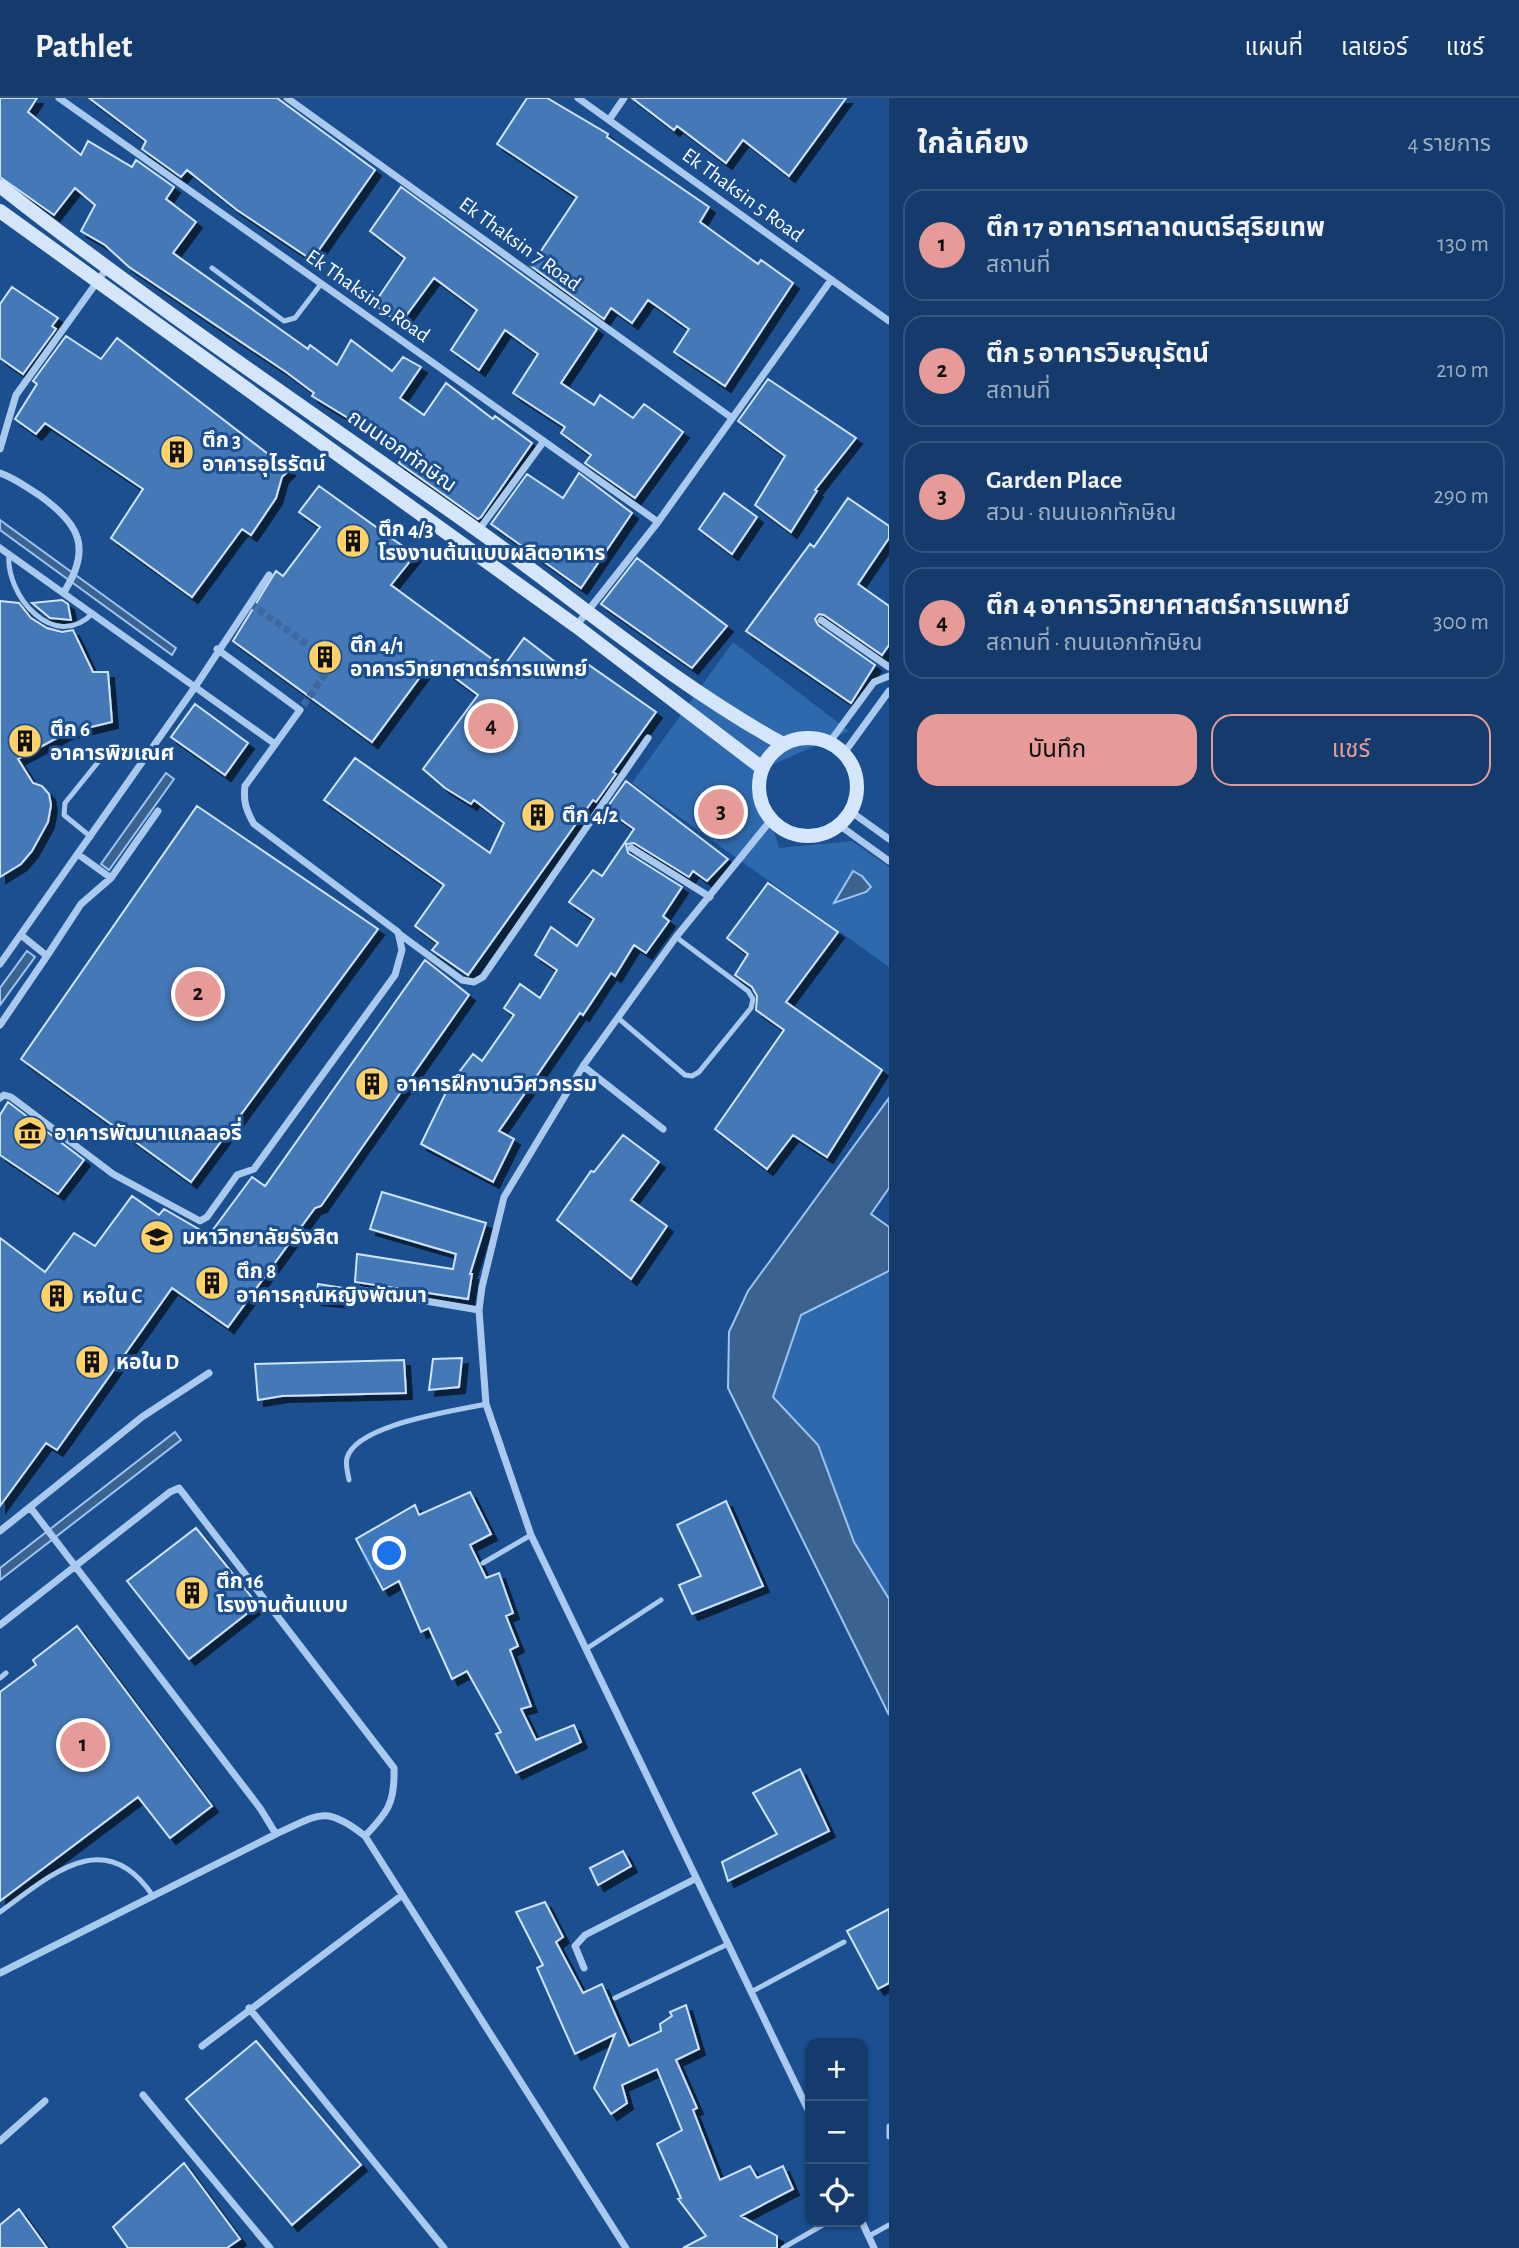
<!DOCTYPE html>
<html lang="th">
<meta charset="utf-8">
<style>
:root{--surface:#143b6b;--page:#214673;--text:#f1f3f6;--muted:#9dadc1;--line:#33557e;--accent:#e69b98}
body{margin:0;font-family:"Alegreya Sans","Noto Sans Thai",sans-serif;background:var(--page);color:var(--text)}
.controls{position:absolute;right:21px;bottom:21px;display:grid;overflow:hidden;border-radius:14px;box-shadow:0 2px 5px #0004}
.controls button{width:63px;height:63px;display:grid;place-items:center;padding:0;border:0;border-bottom:2px solid var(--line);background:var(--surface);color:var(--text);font:35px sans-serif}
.you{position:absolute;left:390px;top:1456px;width:24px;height:24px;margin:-18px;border:5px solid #fff;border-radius:50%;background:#1a73e8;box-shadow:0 0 0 10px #1a73e833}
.badge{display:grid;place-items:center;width:46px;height:46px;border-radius:50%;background:var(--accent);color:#111;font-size:23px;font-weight:700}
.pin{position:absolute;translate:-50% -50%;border:4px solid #fff;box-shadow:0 2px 7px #0006}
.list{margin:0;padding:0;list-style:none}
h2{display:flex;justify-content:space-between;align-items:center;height:91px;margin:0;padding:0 28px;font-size:30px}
h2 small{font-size:23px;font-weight:400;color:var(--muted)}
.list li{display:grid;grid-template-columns:46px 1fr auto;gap:21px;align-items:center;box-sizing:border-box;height:112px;margin:0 14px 14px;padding:0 14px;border:2px solid var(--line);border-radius:21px}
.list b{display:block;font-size:26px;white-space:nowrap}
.list p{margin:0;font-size:23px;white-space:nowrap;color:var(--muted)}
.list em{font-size:23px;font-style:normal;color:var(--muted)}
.actions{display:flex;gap:14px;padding:21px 28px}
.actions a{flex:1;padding:16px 0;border:2px solid var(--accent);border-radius:21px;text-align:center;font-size:24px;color:var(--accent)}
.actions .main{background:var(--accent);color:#111}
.icon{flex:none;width:38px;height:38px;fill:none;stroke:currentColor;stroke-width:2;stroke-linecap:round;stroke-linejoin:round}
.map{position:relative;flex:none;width:889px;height:2150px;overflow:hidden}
header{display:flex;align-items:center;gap:42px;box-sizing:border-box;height:98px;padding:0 35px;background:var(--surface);border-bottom:2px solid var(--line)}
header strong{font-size:33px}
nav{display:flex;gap:38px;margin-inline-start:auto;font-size:24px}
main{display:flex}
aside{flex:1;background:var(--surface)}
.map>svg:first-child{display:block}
.green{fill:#2e69ad}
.water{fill:#3c6290;stroke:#9cc4f0;stroke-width:2}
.building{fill:#4478b7;stroke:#cfe3fa;stroke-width:2;filter:url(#shadow)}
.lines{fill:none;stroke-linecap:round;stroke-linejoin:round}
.street-tunnel{stroke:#3d69a0;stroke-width:7;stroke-dasharray:7 3.5;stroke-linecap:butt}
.lane{stroke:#a9c9ee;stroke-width:5}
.street{stroke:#a9c9ee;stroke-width:7}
.secondary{stroke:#d6e6fa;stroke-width:14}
.labels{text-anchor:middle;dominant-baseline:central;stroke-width:6;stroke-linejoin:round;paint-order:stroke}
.street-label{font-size:21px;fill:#fff;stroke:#1b4f8f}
.poi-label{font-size:21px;font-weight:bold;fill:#fff;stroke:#1b4f8f;text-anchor:start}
</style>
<header>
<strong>Pathlet</strong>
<nav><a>แผนที่</a><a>เลเยอร์</a><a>แชร์</a></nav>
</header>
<main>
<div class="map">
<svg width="889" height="2150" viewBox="0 0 889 2150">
<defs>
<filter id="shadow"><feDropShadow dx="6" dy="6" stdDeviation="0" flood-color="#0009"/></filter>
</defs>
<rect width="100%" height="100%" fill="#1b4f8f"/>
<path class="green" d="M733,544L849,633L756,674L779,750L852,743L889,769V869L632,685Z
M889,1173V1501L854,1444L818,1347L773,1299L801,1217Z"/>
<path class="water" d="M0,422L176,550L172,557L0,432Z
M166,675L174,681L109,772L101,766Z
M853,773L862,778L871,789L866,794L834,805Z
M27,853L35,859L0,907V890Z
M889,1000V1090L871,1116L889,1129V1173L801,1217L773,1299L818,1347L854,1444L889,1501V1617L728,1290L729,1234L748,1193Z
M175,1334L181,1342L0,1482V1470Z"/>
<path class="building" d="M0,0H37L28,14L81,57L88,43L132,69L136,62L174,89L166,101L196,124L173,155L308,251L310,247L337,267L351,242L392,273L403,259L421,269L400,300L424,317L446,285L493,321L495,318L532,345L481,419L478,421L399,365L401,361L373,340L376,337L312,298L314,295L286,274L129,169L105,147L81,133L95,107L75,90L54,117L0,79Z
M89,0H277L375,72L312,162L237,112L187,72L181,79L142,51L146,43Z
M527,0H547L608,36L607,39L709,109L700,124L758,166L761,162L793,185L725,288L674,254L689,231L648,202L632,225L611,210L604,221L531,168L577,99L497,46Z
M632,0H846L789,78L743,42L726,65L677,28L674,32Z
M401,89L597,231L561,285L594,307L600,297L633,320L644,306L683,334L635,400L585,365L591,357L561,335L565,329L513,295L538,256L505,232L479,272L451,252L477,212L434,180L400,226L374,206L405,160L370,133Z
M12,189L58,220L52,228L56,231L23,276L0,260V206Z
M66,238L101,261L117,240L289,372L282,379L276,400L251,437L242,431L192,499L111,440L143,391L45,325L36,336L15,321L37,286L33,283Z
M768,281L856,340L815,392L817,393L791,434L755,407L785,358L738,323Z
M579,375L632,415L581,490L491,426L527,376L563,400Z
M319,388L415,457L391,487L503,569L524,540L576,580L586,565L656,614L613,674L616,676L596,704L593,702L468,877L432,852L438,845L415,828L444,787L324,702L355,660L490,755L504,725L474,702L471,706L445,690L423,671L478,597L432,563L372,644L233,543L276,473L283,478L320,429L299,414Z
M724,395L757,419L732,456L699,431Z
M848,400L889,428V440L858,486L889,508V547L882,557L824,517L819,516L815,521L818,527L875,567L851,605L746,533L810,446L814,449Z
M637,460L727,528L692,570L601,506Z
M62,502L68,506L71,522L50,520L32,505Z
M0,503L19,505L31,520L47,530L62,534L73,532L93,574H108L112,624L66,635L18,661L33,685L42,688L49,696L51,707L48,724L32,753L21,766L0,779Z
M195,606L248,645L225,677L171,639Z
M626,683L728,761L707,783L693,773L689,779L634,745L626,746L628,755L682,789L663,818L669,823L646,855L634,847L615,878L611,875L583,917L580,915L499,1033L514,1041L493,1084L421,1046L450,986L473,956L482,963L514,917L504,910L520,886L540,900L557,872L535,857L551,829L577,848L594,821L569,804L593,772L602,778L634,731L606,711Z
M197,708L378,831L191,1084L21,961Z
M768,785L838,834L786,904L882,972L827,1059L793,1037L767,1071L715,1031L784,932L756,912L757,898L752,889L735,877L748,856L727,840Z
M425,862L469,897L321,1108L315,1110L228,1229L172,1190L57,1352L46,1345L0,1408V1140L45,1174L74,1135L95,1148L132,1098L159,1117L164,1111L209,1137L252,1079L265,1088Z
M8,1004L84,1062L58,1096L0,1057V1017Z
M623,1037L659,1064L631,1102L667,1128L631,1181L557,1122L591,1073L594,1074Z
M382,1094L486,1125L470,1176H472L468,1201L355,1184L357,1156L453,1171L456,1156L370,1131Z
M318,1186L344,1190L343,1204L316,1201Z
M462,1260L459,1289L429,1292L433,1261Z
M404,1262L406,1295L282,1298L258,1302L255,1266Z
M470,1394L491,1436L470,1447L486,1480L499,1475L513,1515L506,1518L518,1548L510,1552L531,1608L521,1611L536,1642L574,1627L581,1644L516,1675L496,1636L501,1634L467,1573L452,1581L429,1530L421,1534L399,1483L383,1492L356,1441L415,1407L419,1417Z
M726,1403L763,1488L692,1516L679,1487L701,1478L677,1427Z
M196,1430L258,1507L189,1561L127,1483Z
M77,1528L212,1708L170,1740L138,1699L0,1803V1594L36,1567L33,1562Z
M800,1671L829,1733L728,1783L722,1764L777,1736L753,1695Z
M623,1753L631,1768L598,1787L590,1770Z
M545,1804L563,1839L556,1844L583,1895L602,1886L629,1948L661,1933L660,1926L672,1918L670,1914L686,1907L699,1951L676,1962L697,2010L693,2012L720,2082L750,2068L757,2080L783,2068L793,2091L741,2118L777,2138V2150H683L706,2138L678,2101L681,2100L657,2046L682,2032L657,1971L622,1987L627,2005L611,2016L594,1990L615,1936L575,1956L537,1870L543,1867L516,1814Z
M889,1811V1885L878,1891L847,1833Z
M256,1943L361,2067L292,2127L186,2001Z
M184,2065L240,2141L227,2150H128L113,2129Z
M19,2111L47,2150H0V2127Z"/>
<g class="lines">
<path class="street-tunnel" d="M250,505L333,565L300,612"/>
<path class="lane" d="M212,170L284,223L295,220L321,186
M9,456C5,497 54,555 93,515
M91,739L64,717L65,705L99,663
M618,920L685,977L692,978L699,974L751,910L753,901L748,893L676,839
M349,1382C348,1375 345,1367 347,1360C356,1326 455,1313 486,1306
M483,1465L531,1437
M586,1551L661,1502
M0,1580L6,1575
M0,1814C51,1777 105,1726 153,1798
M751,1894L844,1844
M615,1900L728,1846
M889,2028V2039
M869,2138L889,2127
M783,2150L828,2124"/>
<path class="street" d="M59,0L658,424
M287,0L732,320
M578,0L889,223
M609,22L624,0
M0,351L16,297L107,170
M0,375C15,380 26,389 39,397C80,426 92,450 64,494
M478,433L544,343
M0,450L195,589L0,866
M269,477L195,589L275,646
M821,522L889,569
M576,528L658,424L831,182
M829,645L874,584L889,578
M844,655L889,593
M850,713L889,741
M771,722L676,839L583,968L504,1099L482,1189L479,1212L486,1306L531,1437L810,2016
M839,727L889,763
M631,750L710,799
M79,757L111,780L158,713
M398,835L462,882L474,884L483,879L648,640
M47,858L81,806L111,780
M0,927L47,858L21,837
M583,968L663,1031
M0,1000L4,997L11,999L113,1076L200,1123L207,1119L237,1077L254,1071L395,877L402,852L398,834L254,726C246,712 243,703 245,688L300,612L217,551
M361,1192L479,1212
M209,1275L142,1319L30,1409L260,1710L276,1736
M0,1433L30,1409
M0,1527L170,1394L179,1390L394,1670C395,1705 388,1714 365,1738
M584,1870L575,1848L585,1837L695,1781
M0,1875L276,1736C319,1717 324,1706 365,1738L626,2150
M249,1910L444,2150
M202,1948L401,1798
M143,1997L270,2150
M0,2043L45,2003
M862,2124L874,2150"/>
<path class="secondary" d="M0,88C154,209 317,318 476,431C577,503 674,586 783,646
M0,113L576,528L762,670
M759 689a49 49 0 1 1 98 0a49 49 0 1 1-98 0Z"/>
</g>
<defs>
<g id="building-disc" transform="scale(1.75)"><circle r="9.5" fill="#ffd166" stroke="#1b4f8f"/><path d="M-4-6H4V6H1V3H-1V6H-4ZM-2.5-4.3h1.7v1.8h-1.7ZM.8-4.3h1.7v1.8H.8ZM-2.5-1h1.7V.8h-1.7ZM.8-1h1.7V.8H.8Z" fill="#111"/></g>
<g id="museum-disc" transform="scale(1.75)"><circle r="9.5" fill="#ffd166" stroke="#1b4f8f"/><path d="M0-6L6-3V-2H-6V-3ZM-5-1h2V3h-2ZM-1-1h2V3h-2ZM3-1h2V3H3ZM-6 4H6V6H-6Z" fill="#111"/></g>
<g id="university-disc" transform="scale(1.75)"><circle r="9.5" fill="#ffd166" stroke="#1b4f8f"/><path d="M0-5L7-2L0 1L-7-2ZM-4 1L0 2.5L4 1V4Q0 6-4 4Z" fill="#111"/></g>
</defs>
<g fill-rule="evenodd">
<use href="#building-disc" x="177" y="354"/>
<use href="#building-disc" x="353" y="443"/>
<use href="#building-disc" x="325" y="559"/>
<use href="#building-disc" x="25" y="643"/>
<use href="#building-disc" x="538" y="717"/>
<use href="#building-disc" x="372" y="986"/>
<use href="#museum-disc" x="30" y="1035"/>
<use href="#university-disc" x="157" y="1139"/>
<use href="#building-disc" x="212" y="1185"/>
<use href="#building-disc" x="57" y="1198"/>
<use href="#building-disc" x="92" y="1264"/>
<use href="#building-disc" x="192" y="1495"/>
</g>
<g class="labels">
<g class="street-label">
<text transform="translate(743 97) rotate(36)">Ek Thaksin 5 Road</text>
<text transform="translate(520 146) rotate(36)">Ek Thaksin 7 Road</text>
<text transform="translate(368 198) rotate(35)">Ek Thaksin 9 Road</text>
<text transform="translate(402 353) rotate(35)">ถนนเอกทักษิณ</text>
</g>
<g class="poi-label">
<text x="202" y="342">ตึก 3<tspan x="202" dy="24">อาคารอุไรรัตน์</tspan></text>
<text x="378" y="431">ตึก 4/3<tspan x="378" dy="24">โรงงานต้นแบบผลิตอาหาร</tspan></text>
<text x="350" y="547">ตึก 4/1<tspan x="350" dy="24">อาคารวิทยาศาตร์การแพทย์</tspan></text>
<text x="50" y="631">ตึก 6<tspan x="50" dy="24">อาคารพิฆเณศ</tspan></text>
<text x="562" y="717">ตึก 4/2</text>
<text x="396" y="986">อาคารฝึกงานวิศวกรรม</text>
<text x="54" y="1035">อาคารพัฒนาแกลลอรี่</text>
<text x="182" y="1139">มหาวิทยาลัยรังสิต</text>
<text x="236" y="1173">ตึก 8<tspan x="236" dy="24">อาคารคุณหญิงพัฒนา</tspan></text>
<text x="82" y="1198">หอใน C</text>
<text x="116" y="1264">หอใน D</text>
<text x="216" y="1483">ตึก 16<tspan x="216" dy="24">โรงงานต้นแบบ</tspan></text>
</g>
</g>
</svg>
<div class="controls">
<button>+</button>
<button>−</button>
<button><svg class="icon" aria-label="locate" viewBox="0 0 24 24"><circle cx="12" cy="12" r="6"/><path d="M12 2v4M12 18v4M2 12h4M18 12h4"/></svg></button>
</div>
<div class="you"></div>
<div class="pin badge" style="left:83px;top:1647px">1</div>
<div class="pin badge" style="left:198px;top:896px">2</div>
<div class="pin badge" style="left:721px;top:714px">3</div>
<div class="pin badge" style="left:491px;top:628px">4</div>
</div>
<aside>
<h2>ใกล้เคียง<small>4 รายการ</small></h2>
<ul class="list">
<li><span class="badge">1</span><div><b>ตึก 17 อาคารศาลาดนตรีสุริยเทพ</b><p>สถานที่</p></div><em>130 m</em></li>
<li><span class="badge">2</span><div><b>ตึก 5 อาคารวิษณุรัตน์</b><p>สถานที่</p></div><em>210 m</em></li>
<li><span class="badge">3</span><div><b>Garden Place</b><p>สวน · ถนนเอกทักษิณ</p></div><em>290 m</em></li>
<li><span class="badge">4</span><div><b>ตึก 4 อาคารวิทยาศาสตร์การแพทย์</b><p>สถานที่ · ถนนเอกทักษิณ</p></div><em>300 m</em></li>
</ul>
<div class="actions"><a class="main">บันทึก</a><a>แชร์</a></div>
</aside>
</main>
